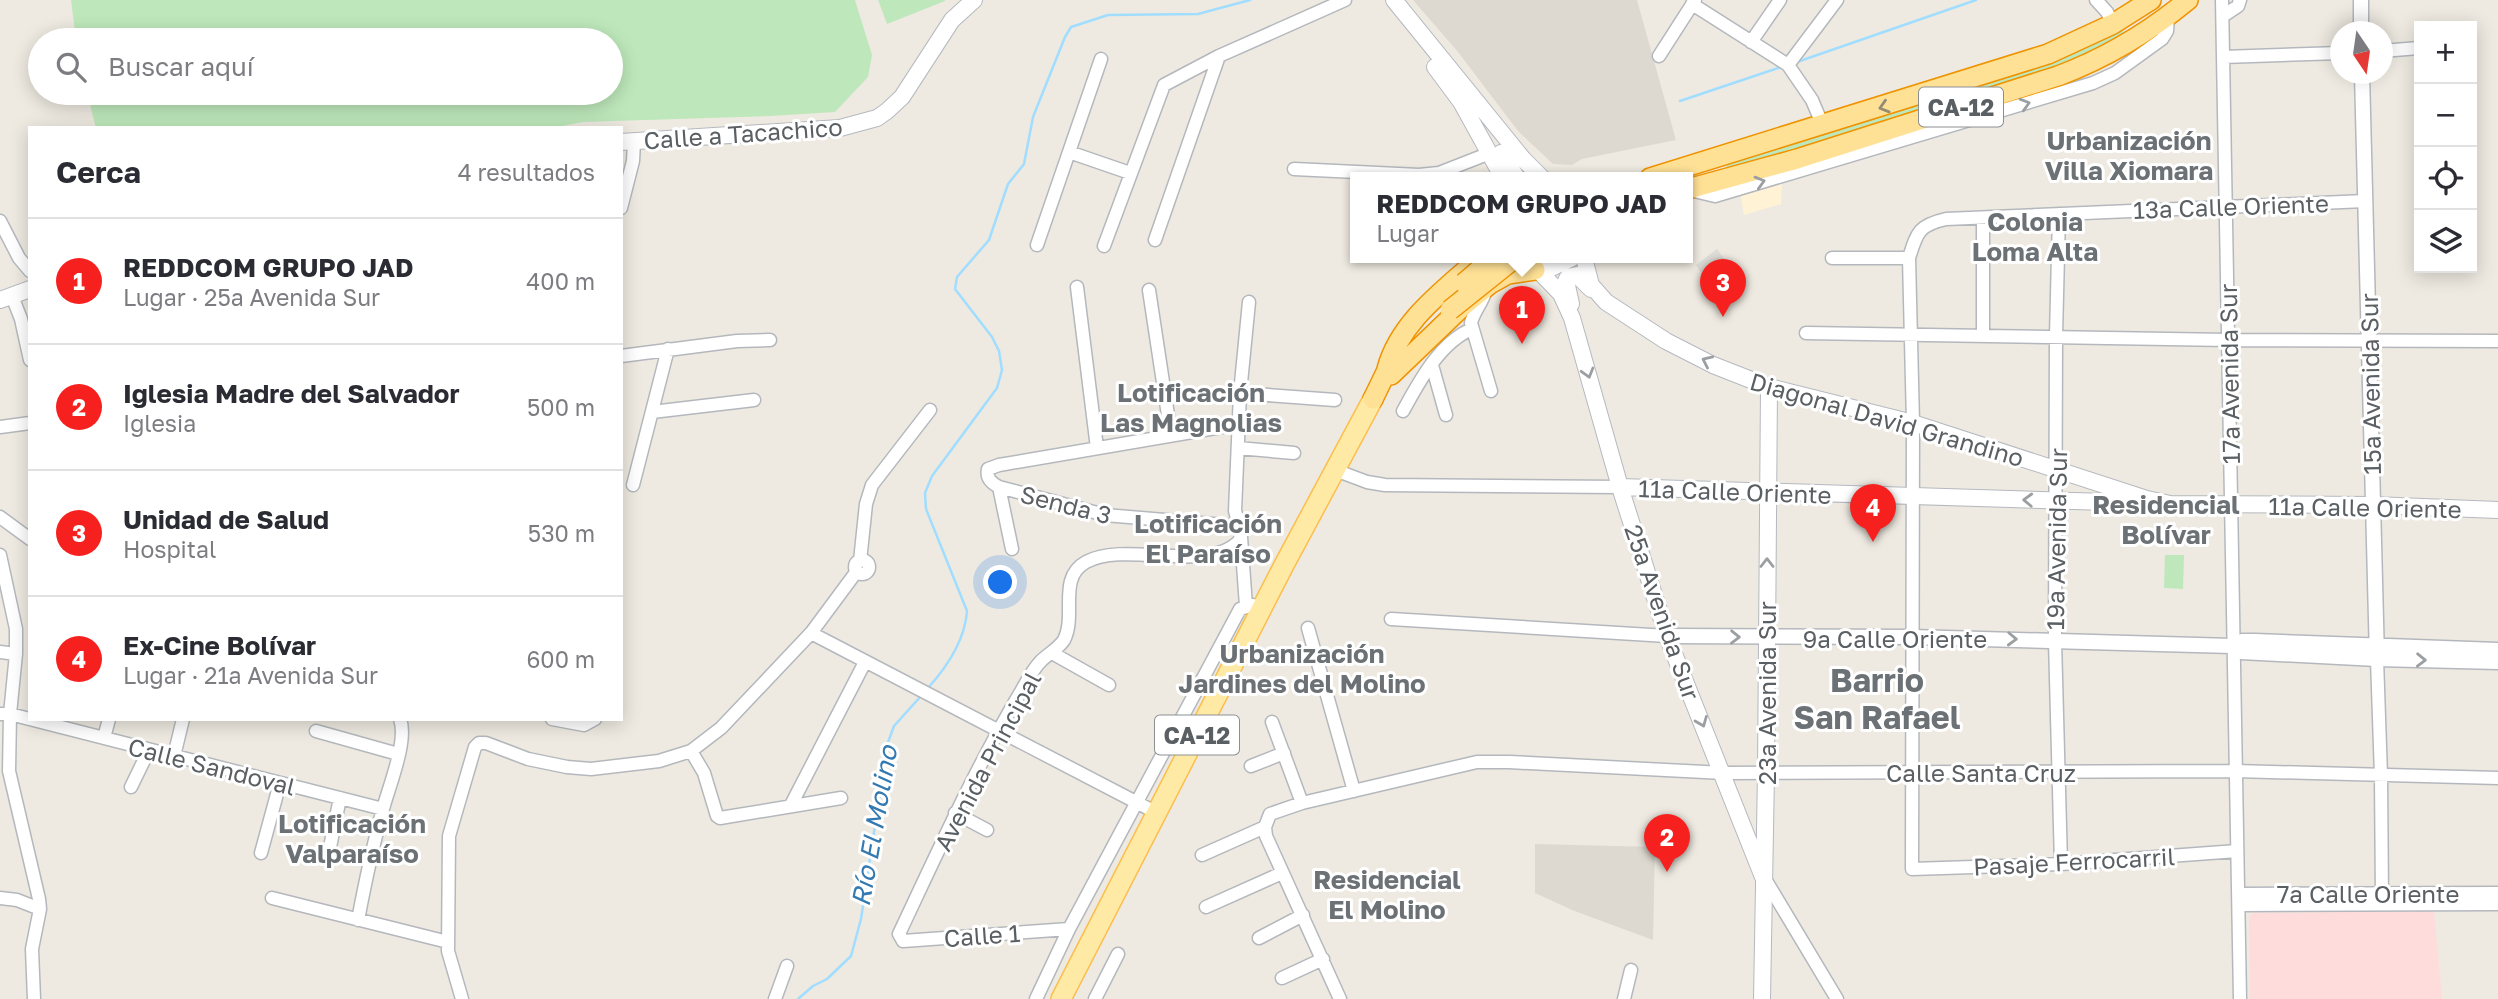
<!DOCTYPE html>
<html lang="es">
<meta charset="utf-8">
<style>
:root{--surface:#fff;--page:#f7f7f7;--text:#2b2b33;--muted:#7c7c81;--line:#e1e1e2;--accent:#f6201f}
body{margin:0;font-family:"Golos Text",sans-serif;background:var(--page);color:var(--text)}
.controls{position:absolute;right:21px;top:21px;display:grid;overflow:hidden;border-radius:0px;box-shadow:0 4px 18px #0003}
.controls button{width:63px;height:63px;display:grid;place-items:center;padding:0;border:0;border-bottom:2px solid var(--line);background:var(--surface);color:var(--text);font:35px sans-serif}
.compass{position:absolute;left:2330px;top:21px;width:63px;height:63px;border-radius:50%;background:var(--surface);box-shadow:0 4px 18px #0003;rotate:167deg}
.you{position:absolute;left:1001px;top:583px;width:24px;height:24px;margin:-18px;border:5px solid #fff;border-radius:50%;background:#1a73e8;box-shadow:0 0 0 10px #1a73e833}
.badge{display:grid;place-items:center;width:46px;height:46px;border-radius:50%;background:var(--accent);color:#fff;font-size:23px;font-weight:700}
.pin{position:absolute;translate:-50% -58px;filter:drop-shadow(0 2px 4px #0008)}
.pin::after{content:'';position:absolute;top:37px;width:24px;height:21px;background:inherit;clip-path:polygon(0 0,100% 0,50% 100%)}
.popup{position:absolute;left:1350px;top:172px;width:343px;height:91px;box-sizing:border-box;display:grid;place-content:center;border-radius:0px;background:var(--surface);filter:drop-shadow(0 2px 5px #0005);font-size:23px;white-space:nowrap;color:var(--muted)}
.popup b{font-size:26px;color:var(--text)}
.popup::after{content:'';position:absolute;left:50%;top:100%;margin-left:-14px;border:14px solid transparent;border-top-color:var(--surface)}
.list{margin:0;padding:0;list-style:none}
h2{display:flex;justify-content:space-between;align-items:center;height:91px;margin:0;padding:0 28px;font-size:30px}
h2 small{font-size:23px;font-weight:400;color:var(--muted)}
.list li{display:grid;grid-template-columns:46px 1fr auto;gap:21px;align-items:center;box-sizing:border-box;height:126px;padding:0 28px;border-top:2px solid var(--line)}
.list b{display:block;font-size:26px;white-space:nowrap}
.list p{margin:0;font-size:23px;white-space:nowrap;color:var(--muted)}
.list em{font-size:23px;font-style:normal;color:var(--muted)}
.icon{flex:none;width:38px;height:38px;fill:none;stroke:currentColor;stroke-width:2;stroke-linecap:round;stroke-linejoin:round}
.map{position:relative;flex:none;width:2498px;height:999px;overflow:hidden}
.search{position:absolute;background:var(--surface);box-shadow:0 4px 18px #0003;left:28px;top:28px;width:595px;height:77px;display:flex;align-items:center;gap:18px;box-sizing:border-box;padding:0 24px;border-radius:38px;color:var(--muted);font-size:26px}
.panel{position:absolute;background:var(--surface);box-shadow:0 4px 18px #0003;left:28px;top:126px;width:595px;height:595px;border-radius:0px}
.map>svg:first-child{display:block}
.commercial{fill:#fff2d5}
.industrial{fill:#dedcd6}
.education{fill:#ded9d0}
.medical{fill:#fddcdb}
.green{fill:#bee8bb}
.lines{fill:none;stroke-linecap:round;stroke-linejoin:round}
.stream{stroke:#a0ddff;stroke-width:2.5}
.minor-casing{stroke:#b4b8bd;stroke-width:15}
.tertiary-casing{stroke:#b4b8bd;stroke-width:17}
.secondary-casing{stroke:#b5b9bf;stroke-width:18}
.primary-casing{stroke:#fcbe4c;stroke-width:22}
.trunk-casing{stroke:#ef9300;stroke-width:22}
.minor{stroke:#fff;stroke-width:12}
.tertiary{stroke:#fff;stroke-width:14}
.secondary{stroke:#fff;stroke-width:16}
.primary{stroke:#ffeaa5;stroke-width:19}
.trunk{stroke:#ffe196;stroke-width:19}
.trunk-bridge-casing{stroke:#ef9300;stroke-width:22;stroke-linecap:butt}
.trunk-bridge{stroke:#ffe196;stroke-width:19}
.oneway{stroke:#9c9fa1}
.oneway2{stroke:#948c75}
.labels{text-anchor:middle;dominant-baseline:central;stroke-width:6;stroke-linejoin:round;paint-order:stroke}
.shield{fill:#fff;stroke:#8c8f92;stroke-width:2}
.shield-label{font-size:23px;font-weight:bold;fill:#5a5f63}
.street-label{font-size:24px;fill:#5a5f63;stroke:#fff}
.neighbourhood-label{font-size:26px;font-weight:bold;fill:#6b7175;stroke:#fff}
.water-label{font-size:26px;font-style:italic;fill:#3479af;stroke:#fff}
.district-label{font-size:32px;font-weight:bold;fill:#6b7175;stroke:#fff}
</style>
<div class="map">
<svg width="2498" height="999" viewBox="0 0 2498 999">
<rect width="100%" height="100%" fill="#eeeae1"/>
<path class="commercial" d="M1782,182L1781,204L1744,215L1740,192Z"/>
<path class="industrial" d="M1717,249L1742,284L1721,302L1696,265Z"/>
<path class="education" d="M1413,0H1637L1676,140L1582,159L1572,165L1553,164L1518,131L1458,52Z
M1535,844L1655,847L1653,940L1572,910L1535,893Z"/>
<path class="medical" d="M2434,911L2442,999H2250L2249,916L2254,913Z"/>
<path class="green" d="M71,0H855L872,55L868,77L835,112L771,116L583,122L552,128H96L87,93H611V40H76Z
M878,0H945V1L887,24Z
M2123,28V34L2087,57L1729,171L1725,163Z
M2165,555H2184L2183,589L2164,588Z"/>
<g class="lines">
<path class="stream" d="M1797,62L1976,0
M1680,101L1781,67
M928,688C946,668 965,640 967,611L926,509L925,493L932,476L997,388L1002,370L999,351L992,337L955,289L957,277L989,240L1008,184L1024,164L1033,117L1065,37L1071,27L1108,15L1198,14L1250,0
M798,999L813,986L827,979L851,956L861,919L887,745L894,726L921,696"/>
<g class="minor-casing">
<path id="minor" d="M2096,0L2107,12L2113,24
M2222,0L2240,999
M1692,4L1788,65L1812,100L1823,126
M2223,16L2238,6L2240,0
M1751,42L1780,0
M2382,51L2419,48
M1659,56L1695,0
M2223,57L2340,53
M1788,65L1837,0
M1069,152L1101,59
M1294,169L1419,175L1439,173L1490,153
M1694,191L1715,196L2093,83L2115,73L2162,39L2167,31L2168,17
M621,208L633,161L634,142
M2059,214L2056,336L2055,641L2061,864
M0,221L19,258L30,271
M1155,240L1219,56
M1037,245L1069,152L1130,173
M1104,246L1164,85L1219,56L1345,0
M1832,258H1909
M1077,287L1097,448
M1486,289C1483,303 1474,310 1471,323L1491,391
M1149,290L1171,435
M12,296L21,319L30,360
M1806,333L2228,340L2498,341
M1983,335V218
M621,356L737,341L770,340
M1432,365L1446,415
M1240,393L1335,400
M1403,411C1419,382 1440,342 1472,329
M652,412L754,400
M0,427L30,423
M1238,448L1294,453
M1343,473L1367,482L1385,485L1620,487
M633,485L668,349
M999,487L1012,549
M0,517L30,539
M1237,526L1105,515L999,487C991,483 986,478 988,469L999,465L1239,424
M1241,537L1246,606
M0,555L16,629V654L10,714L9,771L39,899L40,909L32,949L34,999
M855 567a7 7 0 1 1 14 0a7 7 0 1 1-14 0Z
M860,561L866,504L872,485L930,410
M1391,619L1667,636
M1308,628L1354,791
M811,633L1157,813
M0,652L16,654
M1052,653L1109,685
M2377,659L2381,776L2382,900
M0,714H10L383,809
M552,719L584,725L595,719
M1272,722L1302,803
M316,731L398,754
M104,738L109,719
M691,751L704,773L717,816L720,818L841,798
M174,756L183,719
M1251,766L1284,753
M131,787L149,750
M791,805L865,662
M955,813L987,830
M330,847L340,798
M2237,851L2061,864L1912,869L1913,423L1909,258C1917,232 1919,225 1946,219L2365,201
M261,853L280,783
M1202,855L1265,827
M1765,879L1837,999
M2239,894L2498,893
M0,898L17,900L40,909
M272,898L448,942
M2239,905L2498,904
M1206,907L1282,873
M358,920C365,883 373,845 383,809C389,786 408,741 400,719
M1069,929L903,941L899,934C938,851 976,767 1023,688C1028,679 1033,669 1041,661C1048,654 1058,649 1064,640C1077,615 1057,578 1086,562C1126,540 1209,575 1240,540L1241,531L1235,511L1240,393L1249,302
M1259,938L1303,915
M1282,978L1323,959
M462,999L448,951L449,836L475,747L479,743H486L528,759L567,767L591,769L659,761L691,751L721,728L811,633L857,571
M775,999L787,966
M1036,999L1069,929L1240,609L1253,605L1262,607
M1095,999L1118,954
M1340,999L1266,836L1265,827L1270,814L1302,803L1477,762H1509L1724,773L2235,771L2498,778
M1624,999L1631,970"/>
</g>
<g class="tertiary-casing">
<path id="tertiary" d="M2361,32V0
M2362,74L2377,659
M1667,636L1912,637L2232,646L2242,641H2255L2498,650
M2232,646L2241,652L2377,659L2498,662"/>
</g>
<g class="secondary-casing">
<path id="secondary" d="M1394,0L1523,159L1542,178
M1435,67L1461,102L1503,178
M621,142L840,128L877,118L887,111L902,97L952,20L974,0
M1501,153L1517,178
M1584,258L1591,285L1606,302L1666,341L1713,365L1769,387L1913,423L2147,499L2170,504L2373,505L2498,510
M1532,269L1551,268L1572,258
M1538,270L1561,294L1572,318L1620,487L1667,636L1763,877
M0,300L30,289
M1571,304L1566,281L1568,277L1577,275L1591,289
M1620,487L2139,503
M1762,999L1766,773L1769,387"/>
</g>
<g class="primary-casing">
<path id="primary" d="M1061,999L1284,565L1373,399"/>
</g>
<g class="trunk-casing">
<path id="trunk" d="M1650,178L2048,54L2113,24L2151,0
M1688,189L1797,159L2058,76C2106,58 2148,33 2188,0
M1387,369C1399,324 1440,293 1473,264
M1391,375L1463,306L1490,284L1508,274L1535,270
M1373,399L1391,362"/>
</g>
<use href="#minor" class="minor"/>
<use href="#tertiary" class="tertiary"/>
<use href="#secondary" class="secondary"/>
<use href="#primary" class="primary"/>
<use href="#trunk" class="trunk"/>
<g class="trunk-bridge-casing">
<path id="trunk-bridge" d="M1464,283L1493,258
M1450,310L1515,258"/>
</g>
<use href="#trunk-bridge" class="trunk-bridge"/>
</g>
<defs><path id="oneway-chevron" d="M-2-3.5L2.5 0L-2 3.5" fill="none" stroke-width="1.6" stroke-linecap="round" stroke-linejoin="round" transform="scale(1.75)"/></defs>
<g class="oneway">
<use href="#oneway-chevron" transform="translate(2025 104) rotate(-16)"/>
<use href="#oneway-chevron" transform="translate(1760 182) rotate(-16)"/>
<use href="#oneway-chevron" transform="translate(1707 361) rotate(-155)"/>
<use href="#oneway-chevron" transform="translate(1588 373) rotate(74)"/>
<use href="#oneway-chevron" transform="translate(2028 500) rotate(-178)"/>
<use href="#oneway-chevron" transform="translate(1767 563) rotate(-90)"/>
<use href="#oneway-chevron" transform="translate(1735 637) rotate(1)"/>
<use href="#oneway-chevron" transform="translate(2012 639) rotate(2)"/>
<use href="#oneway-chevron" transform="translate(2421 660) rotate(1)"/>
<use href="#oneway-chevron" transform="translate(1702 722) rotate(68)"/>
</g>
<use class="oneway2" href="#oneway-chevron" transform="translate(1884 107) rotate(163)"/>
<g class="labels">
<g class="shield">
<rect x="1919" y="87.5" width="84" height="39" rx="5"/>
<rect x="1155" y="715.5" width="84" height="39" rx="5"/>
</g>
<g class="shield-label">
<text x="1961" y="107">CA-12</text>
<text x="1197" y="735">CA-12</text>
</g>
<g class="street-label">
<text transform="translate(743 133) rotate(-4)">Calle a Tacachico</text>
<text transform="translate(2231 206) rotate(-2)">13a Calle Oriente</text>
<text transform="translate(2229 374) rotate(-91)">17a Avenida Sur</text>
<text transform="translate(2370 384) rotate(-91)">15a Avenida Sur</text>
<text transform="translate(1887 419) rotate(16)">Diagonal David Grandino</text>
<text transform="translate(1735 491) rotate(2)">11a Calle Oriente</text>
<text transform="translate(1066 504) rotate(14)">Senda 3</text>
<text transform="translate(2365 507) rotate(1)">11a Calle Oriente</text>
<text transform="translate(2056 539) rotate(-89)">19a Avenida Sur</text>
<text transform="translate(1663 612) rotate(71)">25a Avenida Sur</text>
<text x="1895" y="638">9a Calle Oriente</text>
<text transform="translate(1766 693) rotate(-90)">23a Avenida Sur</text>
<text transform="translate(987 761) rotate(-62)">Avenida Principal</text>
<text transform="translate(212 766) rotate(14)">Calle Sandoval</text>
<text x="1981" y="772">Calle Santa Cruz</text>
<text transform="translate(2074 861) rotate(-3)">Pasaje Ferrocarril</text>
<text x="2368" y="893">7a Calle Oriente</text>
<text transform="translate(982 935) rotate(-4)">Calle 1</text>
</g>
<g class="neighbourhood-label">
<text x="2129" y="140">Urbanización<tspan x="2129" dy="30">Villa Xiomara</tspan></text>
<text x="2035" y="221">Colonia<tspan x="2035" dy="30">Loma Alta</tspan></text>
<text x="1191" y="392">Lotificación<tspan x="1191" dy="30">Las Magnolias</tspan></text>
<text x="2166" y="504">Residencial<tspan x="2166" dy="30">Bolívar</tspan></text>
<text x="1208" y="523">Lotificación<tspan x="1208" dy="30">El Paraíso</tspan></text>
<text x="1302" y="653">Urbanización<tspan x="1302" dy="30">Jardines del Molino</tspan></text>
<text x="352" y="823">Lotificación<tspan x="352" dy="30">Valparaíso</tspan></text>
<text x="1387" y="879">Residencial<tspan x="1387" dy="30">El Molino</tspan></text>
</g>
<g class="water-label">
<text transform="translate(874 826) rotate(-80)">Río El Molino</text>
</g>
<g class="district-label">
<text x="1877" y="680">Barrio<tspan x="1877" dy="37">San Rafael</tspan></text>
</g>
</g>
</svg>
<div class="controls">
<button>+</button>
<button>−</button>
<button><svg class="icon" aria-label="locate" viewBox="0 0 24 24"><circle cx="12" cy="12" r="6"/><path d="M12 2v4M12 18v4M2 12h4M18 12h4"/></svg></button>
<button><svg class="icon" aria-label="layers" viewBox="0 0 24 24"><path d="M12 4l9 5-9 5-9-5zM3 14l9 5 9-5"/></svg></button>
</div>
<svg class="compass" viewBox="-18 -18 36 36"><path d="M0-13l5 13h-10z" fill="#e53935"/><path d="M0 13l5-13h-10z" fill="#7c7c81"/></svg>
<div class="you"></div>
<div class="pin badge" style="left:1522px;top:344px">1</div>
<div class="popup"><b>REDDCOM GRUPO JAD</b>Lugar</div>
<div class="pin badge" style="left:1667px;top:872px">2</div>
<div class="pin badge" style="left:1723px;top:317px">3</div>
<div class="pin badge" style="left:1873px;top:542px">4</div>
<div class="search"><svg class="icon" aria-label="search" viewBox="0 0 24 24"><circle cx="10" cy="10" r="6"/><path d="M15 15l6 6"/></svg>Buscar aquí</div>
<section class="panel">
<h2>Cerca<small>4 resultados</small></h2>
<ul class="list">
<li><span class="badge">1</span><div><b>REDDCOM GRUPO JAD</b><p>Lugar · 25a Avenida Sur</p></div><em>400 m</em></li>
<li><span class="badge">2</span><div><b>Iglesia Madre del Salvador</b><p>Iglesia</p></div><em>500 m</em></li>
<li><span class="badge">3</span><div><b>Unidad de Salud</b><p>Hospital</p></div><em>530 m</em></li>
<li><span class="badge">4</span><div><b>Ex-Cine Bolívar</b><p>Lugar · 21a Avenida Sur</p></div><em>600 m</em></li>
</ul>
</section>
</div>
